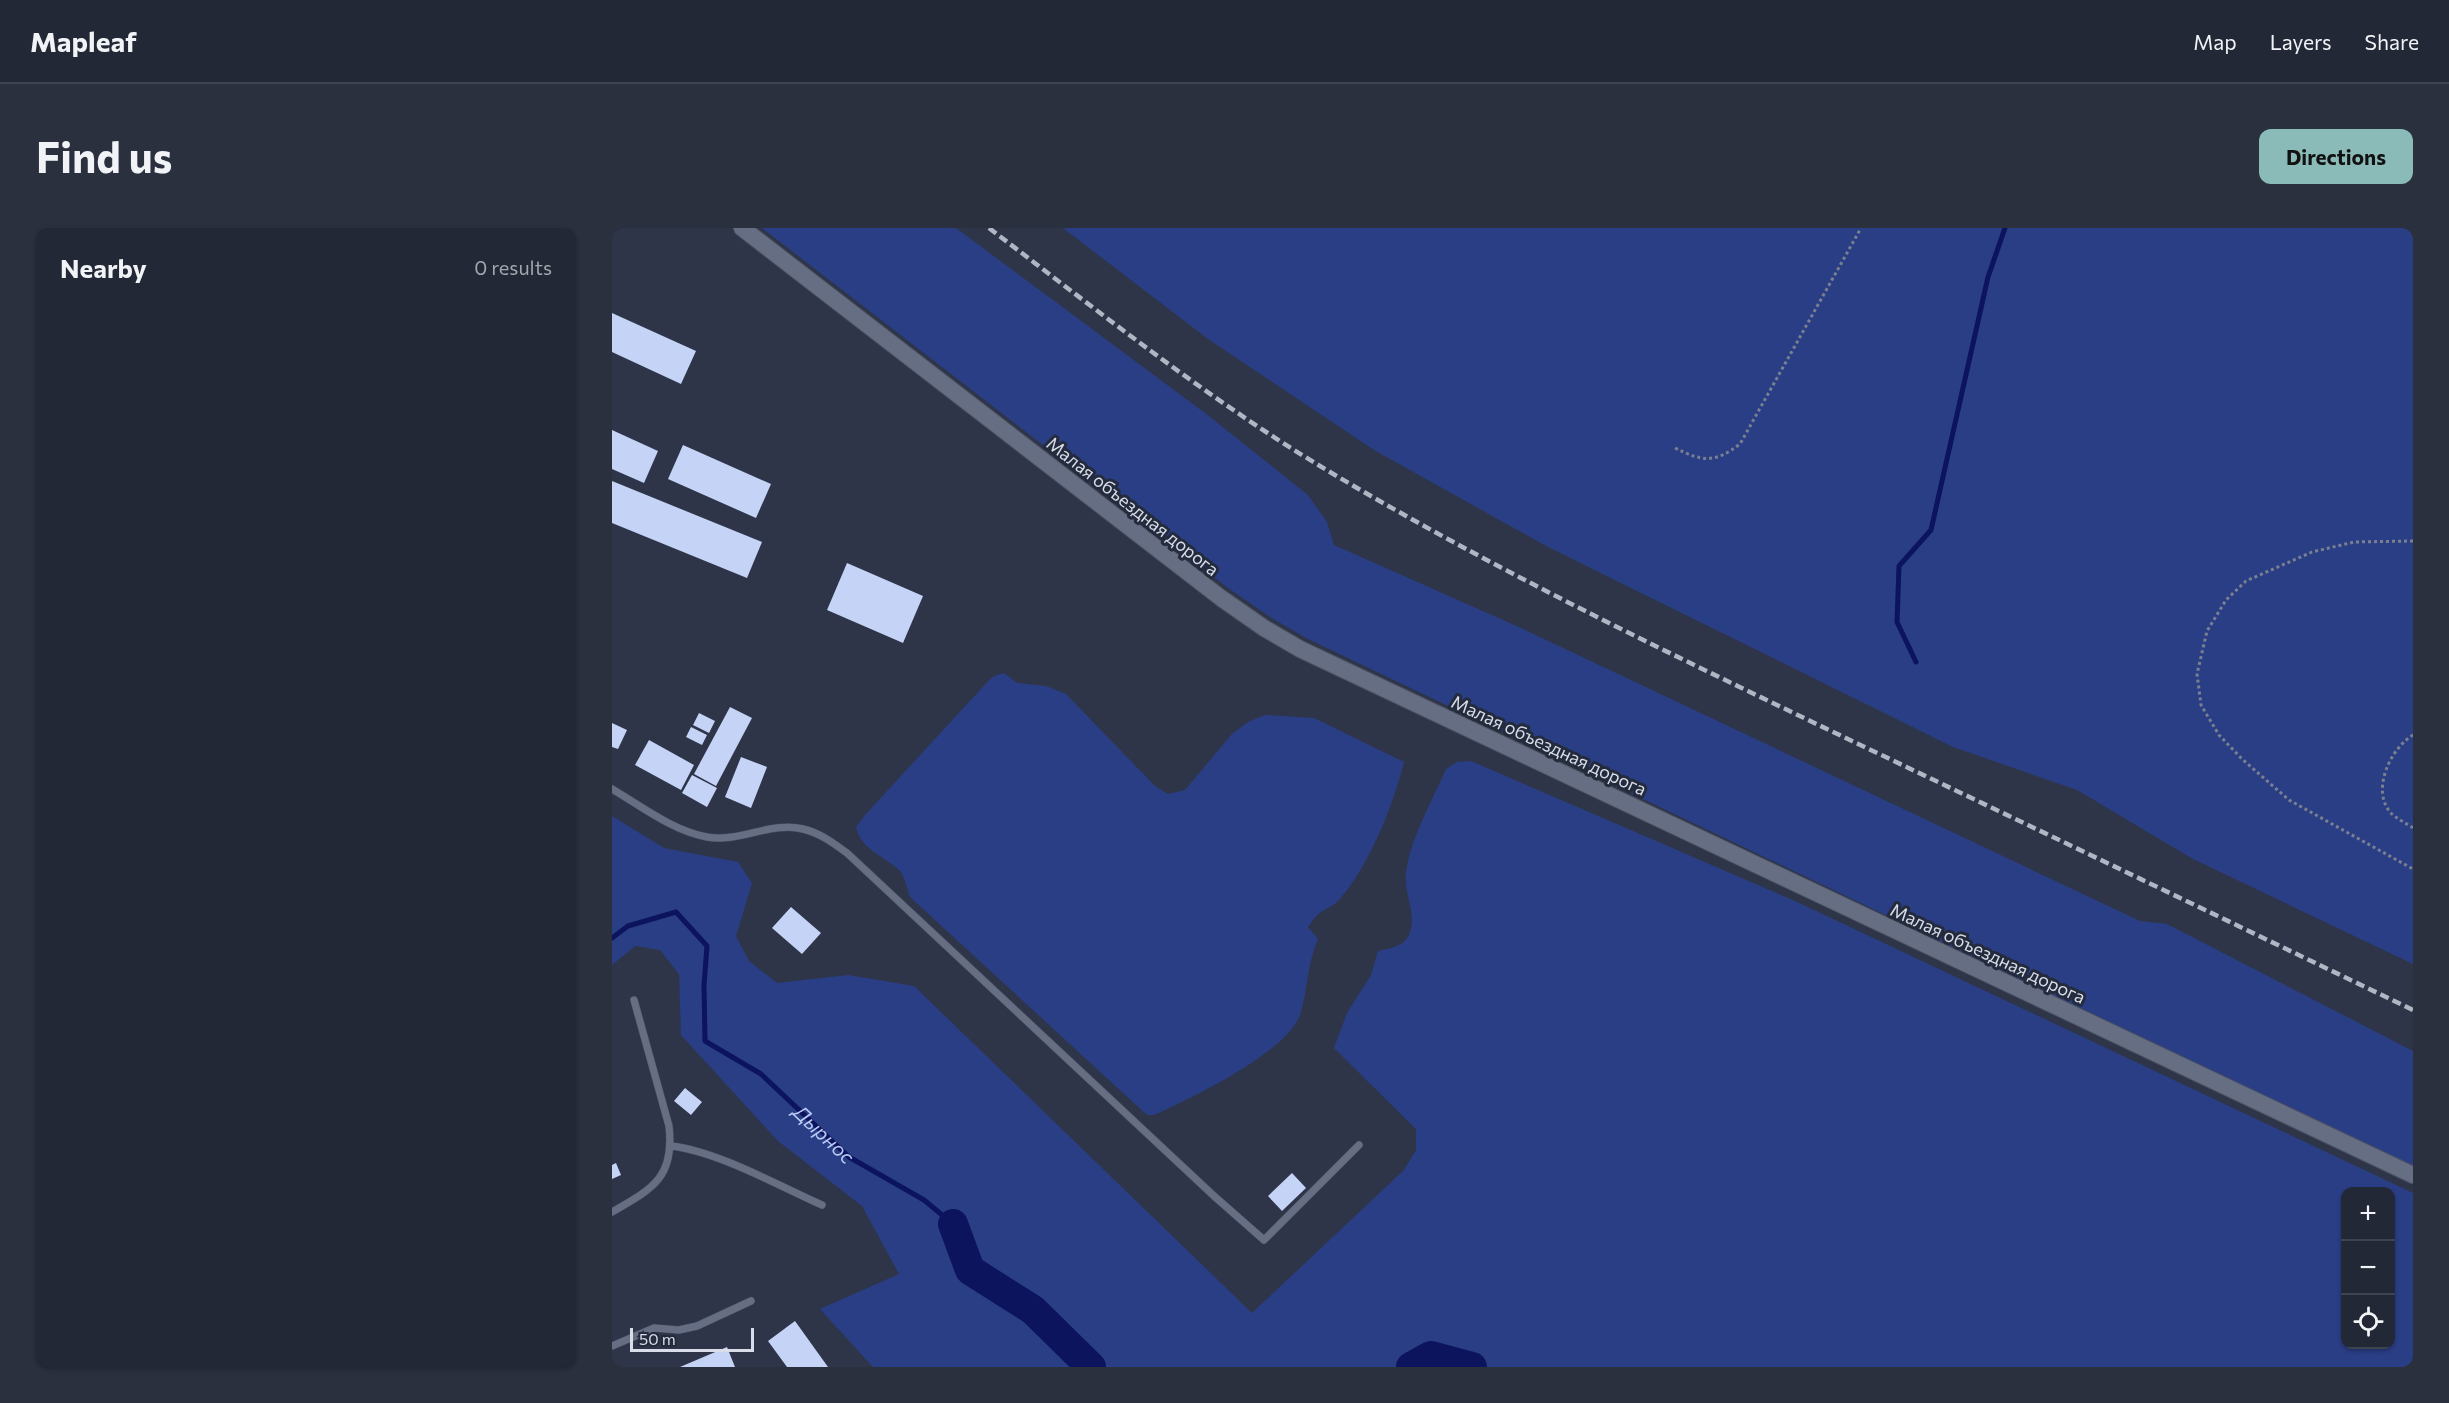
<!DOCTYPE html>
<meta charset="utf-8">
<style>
:root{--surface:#222836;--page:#2a303e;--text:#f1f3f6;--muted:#a2a6ad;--line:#3f4451;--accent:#8bbbb9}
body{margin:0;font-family:Commissioner,sans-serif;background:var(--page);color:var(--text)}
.controls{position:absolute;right:18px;bottom:18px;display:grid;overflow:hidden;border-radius:12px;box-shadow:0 2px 4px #0004}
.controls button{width:54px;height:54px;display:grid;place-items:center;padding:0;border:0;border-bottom:2px solid var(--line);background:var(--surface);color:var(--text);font:30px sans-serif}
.scale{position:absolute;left:18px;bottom:15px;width:124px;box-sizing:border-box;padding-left:6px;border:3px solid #d8dde9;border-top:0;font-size:16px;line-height:21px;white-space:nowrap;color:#d8dde9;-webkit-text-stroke:4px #242b3d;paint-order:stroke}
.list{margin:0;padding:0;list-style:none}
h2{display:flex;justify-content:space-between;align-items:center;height:78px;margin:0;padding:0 24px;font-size:26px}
h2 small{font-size:20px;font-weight:400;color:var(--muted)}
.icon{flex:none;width:33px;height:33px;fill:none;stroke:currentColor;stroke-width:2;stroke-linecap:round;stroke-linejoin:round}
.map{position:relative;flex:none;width:1801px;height:1139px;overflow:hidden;border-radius:12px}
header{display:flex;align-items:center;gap:36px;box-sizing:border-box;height:84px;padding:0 30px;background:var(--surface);border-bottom:2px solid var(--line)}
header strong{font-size:28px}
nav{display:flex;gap:33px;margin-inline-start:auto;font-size:21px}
.intro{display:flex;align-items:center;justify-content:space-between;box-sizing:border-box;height:144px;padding:0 36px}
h1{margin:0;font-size:42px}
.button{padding:15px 27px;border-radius:12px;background:var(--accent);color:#111;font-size:21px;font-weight:700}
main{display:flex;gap:36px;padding:0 36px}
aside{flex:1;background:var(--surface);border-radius:12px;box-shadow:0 2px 4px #0004}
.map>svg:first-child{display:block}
.green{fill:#2a3e86;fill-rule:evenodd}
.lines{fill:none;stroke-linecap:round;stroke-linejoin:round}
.stream{stroke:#0b145d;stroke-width:5}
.river{stroke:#0b145d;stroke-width:30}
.building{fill:#c5d3f6}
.service-casing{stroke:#4c5262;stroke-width:8}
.tertiary-casing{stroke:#4c5262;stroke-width:18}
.path{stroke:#7a8090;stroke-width:3;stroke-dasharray:3 3;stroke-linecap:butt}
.service{stroke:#666e83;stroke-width:7}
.tertiary{stroke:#666e83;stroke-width:16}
.rail{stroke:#b0b6c3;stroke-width:4.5;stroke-dasharray:9 4.5;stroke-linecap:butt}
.labels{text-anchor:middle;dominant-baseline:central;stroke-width:6;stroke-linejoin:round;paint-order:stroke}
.street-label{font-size:18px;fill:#d8dde9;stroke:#242b3d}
.water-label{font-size:20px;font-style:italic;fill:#b9c9f4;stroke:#242b3d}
</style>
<header>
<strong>Mapleaf</strong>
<nav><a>Map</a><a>Layers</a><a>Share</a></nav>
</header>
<div class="intro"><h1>Find us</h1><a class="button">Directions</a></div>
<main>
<aside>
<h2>Nearby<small>0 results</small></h2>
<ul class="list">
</ul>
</aside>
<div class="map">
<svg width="1801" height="1139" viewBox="0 0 1801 1139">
<rect width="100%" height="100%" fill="#2e3548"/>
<path class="green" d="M150,0H344L593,185L696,267L715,294L722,317L909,400L1528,693L1555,696L1801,823V939L694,410L658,389L616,360Z
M451,0H1801V736L1581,631L1465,562L1341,519L936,319L762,222L596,111Z
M392,445L405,455L434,458L454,466L543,558L556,566L573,562L620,506L636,494L653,487L702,490L792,534C781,578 757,638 727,672C722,678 714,680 708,685C703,688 700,694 696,699L706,711C695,735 696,762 688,787C674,825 578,871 542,887H535L298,669C295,661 293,648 287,642C271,627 249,622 244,599L253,587L380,449Z
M859,533L1183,673L1801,965V1139H261L208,1081L287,1046L250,978L166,913L69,807L67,746L48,722L23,718L0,737V588L52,620L126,634L140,655L124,708L137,733L165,755L236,747L302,758L640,1085L792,942L804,922V901L722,820L735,785L759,747L766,723C778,720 791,719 797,707C806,686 791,666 794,644C799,609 820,574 834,541L845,534ZM1734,964H1778V1116H1734Z"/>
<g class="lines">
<g class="stream">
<path d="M1304,434L1285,394L1287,338L1319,302L1376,49L1393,0"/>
<path id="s1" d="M0,710L16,698L64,684L95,718L92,757L93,813L149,846L237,929L312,972L341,996"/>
</g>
<path class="river" d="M341,996L358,1042L421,1082L479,1139
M799,1139L819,1128L860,1139"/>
</g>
<path class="building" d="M0,85L84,123L69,156L0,124Z
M0,202L46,223L32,255L0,241Z
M71,217L159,256L144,290L56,251Z
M0,253L150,314L135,350L0,295Z
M235,335L311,368L291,415L215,382Z
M118,479L140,490L104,558L82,546Z
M87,485L103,493L97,505L81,497Z
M0,495L15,502L6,521L0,519Z
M79,499L95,507L90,517L74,509Z
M37,512L82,537L69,562L23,537Z
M129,529L155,539L139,580L113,569Z
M80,547L105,560L95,579L70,565Z
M179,679L209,705L190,726L160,700Z
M73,860L90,874L79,887L62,873Z
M4,935L9,947L0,951V937Z
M680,945L694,960L670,983L656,968Z
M183,1093L216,1139H175L156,1113Z
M115,1119L123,1139H68Z"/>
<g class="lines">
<g class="service-casing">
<path id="service" d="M0,561C29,578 61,603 95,609C127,615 159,593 191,601C208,605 221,615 235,625L602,968L652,1012L747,917
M59,918C105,923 167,958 210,977
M0,984C40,961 63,950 57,898L22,772
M0,1118L42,1100L67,1102L85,1098L139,1073"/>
</g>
<g class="tertiary-casing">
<path id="tertiary" d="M130,0L609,370L652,400L688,421L1801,947"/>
</g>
<path class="path" d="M1063,220C1091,234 1103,235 1128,216L1249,0
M1801,313L1742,314L1700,324L1634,353L1614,372L1595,403L1585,446L1589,477L1607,507L1630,531L1677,572L1801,641
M1801,507C1779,520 1759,561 1778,584C1783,590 1794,595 1801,600"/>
<use href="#service" class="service"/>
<use href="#tertiary" class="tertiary"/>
<path class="rail" d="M377,0C490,86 601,175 723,247C890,346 1065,429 1240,513C1427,602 1614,692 1801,782"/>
</g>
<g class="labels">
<g class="street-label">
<text transform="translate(521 278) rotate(38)">Малая объездная дорога</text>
<text transform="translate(937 517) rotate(25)">Малая объездная дорога</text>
<text transform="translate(1376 725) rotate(25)">Малая объездная дорога</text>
</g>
<g class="water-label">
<text stroke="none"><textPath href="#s1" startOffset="363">Дырнос</textPath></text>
</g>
</g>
</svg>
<div class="controls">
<button>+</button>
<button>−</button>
<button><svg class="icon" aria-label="locate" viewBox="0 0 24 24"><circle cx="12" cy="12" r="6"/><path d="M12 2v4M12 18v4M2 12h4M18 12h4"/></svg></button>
</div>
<div class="scale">50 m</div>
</div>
</main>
